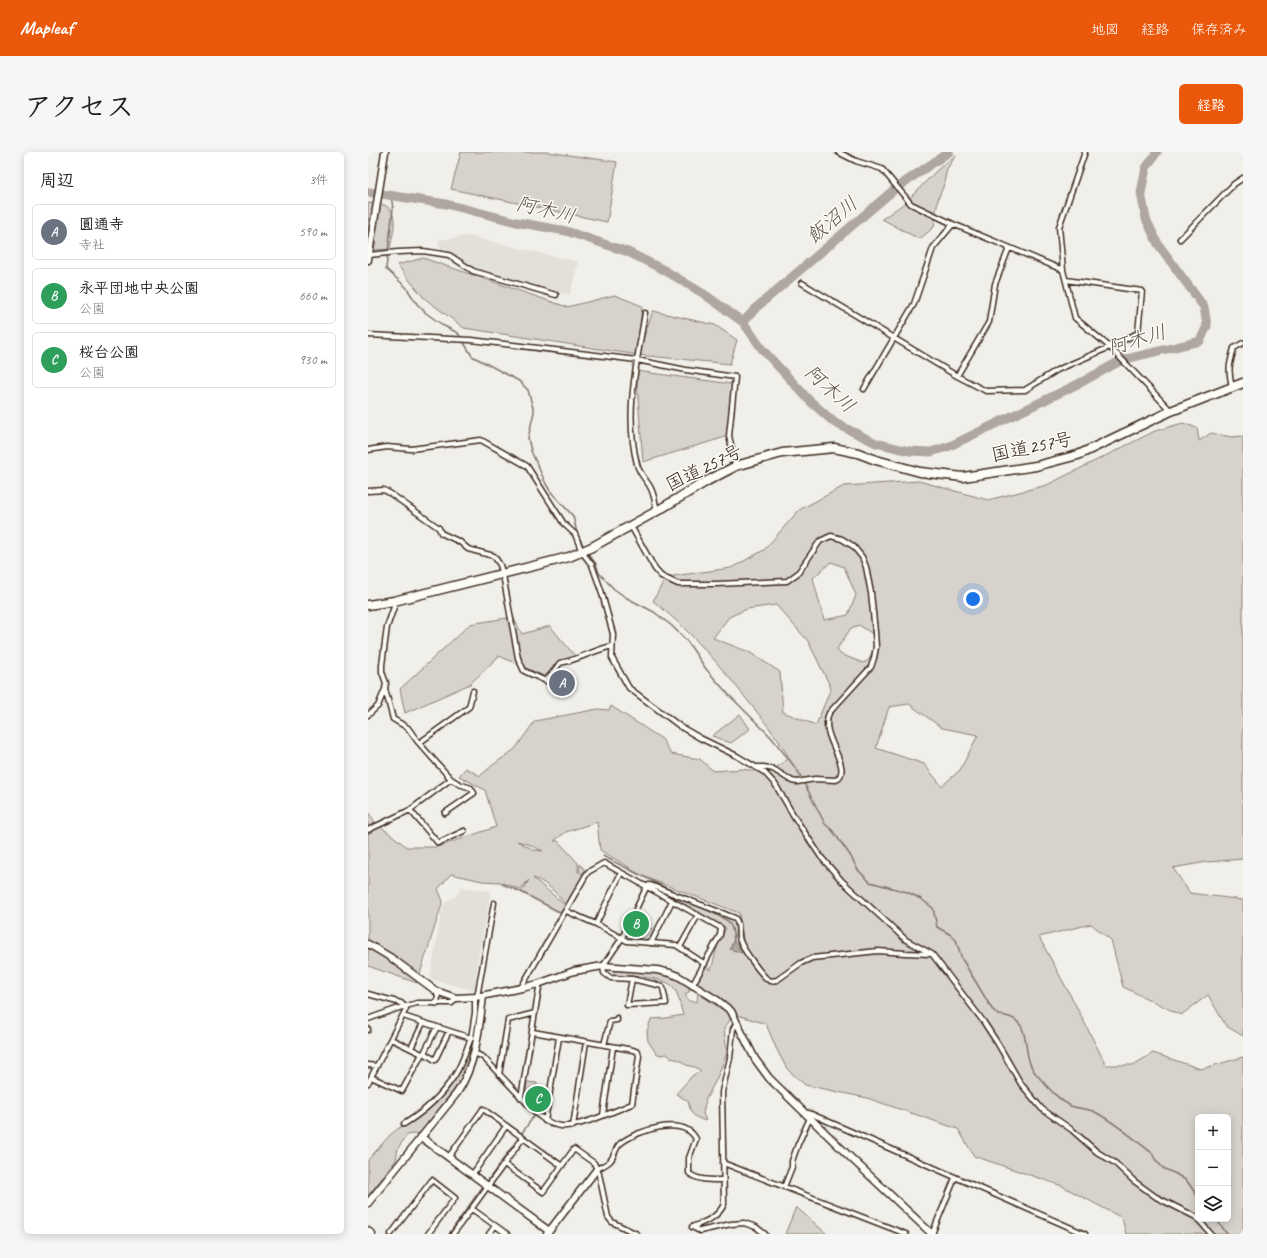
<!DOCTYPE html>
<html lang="ja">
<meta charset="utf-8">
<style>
:root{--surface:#fff;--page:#f6f6f6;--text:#202124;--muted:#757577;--line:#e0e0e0;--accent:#ea580c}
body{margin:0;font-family:Caveat,"Klee One",sans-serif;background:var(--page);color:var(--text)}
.controls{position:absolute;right:12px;bottom:12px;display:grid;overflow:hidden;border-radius:6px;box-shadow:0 2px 10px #0003}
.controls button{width:36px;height:36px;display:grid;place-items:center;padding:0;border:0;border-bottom:1px solid var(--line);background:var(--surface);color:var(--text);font:20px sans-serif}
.you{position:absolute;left:605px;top:447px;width:14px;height:14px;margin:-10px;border:3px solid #fff;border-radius:50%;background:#1a73e8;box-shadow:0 0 0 6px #1a73e833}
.badge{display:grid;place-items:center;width:26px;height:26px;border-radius:50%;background:var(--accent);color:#fff;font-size:13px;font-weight:700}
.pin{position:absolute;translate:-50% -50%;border:2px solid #fff;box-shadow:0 1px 4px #0006}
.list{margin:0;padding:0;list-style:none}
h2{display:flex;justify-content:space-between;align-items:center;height:52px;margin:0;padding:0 16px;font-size:17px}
h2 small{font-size:13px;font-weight:400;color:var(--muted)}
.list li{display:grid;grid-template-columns:26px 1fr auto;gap:12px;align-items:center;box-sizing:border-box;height:56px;margin:0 8px 8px;padding:0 8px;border:1px solid var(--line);border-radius:6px}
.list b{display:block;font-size:15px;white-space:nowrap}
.list p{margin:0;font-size:13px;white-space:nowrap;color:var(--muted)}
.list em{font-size:13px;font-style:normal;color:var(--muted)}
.icon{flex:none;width:22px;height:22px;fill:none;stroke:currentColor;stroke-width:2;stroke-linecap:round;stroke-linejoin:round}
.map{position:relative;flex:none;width:875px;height:1082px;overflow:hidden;border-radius:6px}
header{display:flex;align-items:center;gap:24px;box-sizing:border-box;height:56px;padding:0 20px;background:var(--accent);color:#fff}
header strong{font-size:19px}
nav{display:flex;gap:22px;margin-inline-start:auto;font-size:14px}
.intro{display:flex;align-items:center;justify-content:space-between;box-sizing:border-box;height:96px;padding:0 24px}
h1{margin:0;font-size:28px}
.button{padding:10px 18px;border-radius:6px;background:var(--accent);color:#fff;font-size:14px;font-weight:700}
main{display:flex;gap:24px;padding:0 24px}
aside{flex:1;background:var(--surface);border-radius:6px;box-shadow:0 2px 10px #0003}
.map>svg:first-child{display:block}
.built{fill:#e3e0da}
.green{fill:#d7d2cc;stroke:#897e75;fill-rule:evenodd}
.water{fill:#aea69f;stroke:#80746b}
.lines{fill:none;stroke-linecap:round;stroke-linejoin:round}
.stream{stroke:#80746b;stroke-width:1.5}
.river{stroke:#aea69f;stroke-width:9}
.street-casing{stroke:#3b2a1e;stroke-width:7}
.secondary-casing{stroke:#3b2a1e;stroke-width:9}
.highway-casing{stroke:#3b2a1e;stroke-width:11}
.street{stroke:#fdfcf7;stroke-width:4}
.secondary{stroke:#fdfcf7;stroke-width:6}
.highway{stroke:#fdfcf7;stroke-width:8}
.labels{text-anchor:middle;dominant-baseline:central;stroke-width:3;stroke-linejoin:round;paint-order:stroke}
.street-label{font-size:19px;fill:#3b2a1e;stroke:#fdfcf7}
.water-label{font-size:20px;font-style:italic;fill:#63554b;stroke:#fdfcf7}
</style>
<header>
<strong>Mapleaf</strong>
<nav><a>地図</a><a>経路</a><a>保存済み</a></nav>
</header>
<div class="intro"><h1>アクセス</h1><a class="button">経路</a></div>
<main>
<aside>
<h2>周辺<small>3件</small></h2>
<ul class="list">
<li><span class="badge" style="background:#6b7280">A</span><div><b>圓通寺</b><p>寺社</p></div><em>590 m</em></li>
<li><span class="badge" style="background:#2e9e5b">B</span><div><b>永平団地中央公園</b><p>公園</p></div><em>660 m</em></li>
<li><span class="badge" style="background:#2e9e5b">C</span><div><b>桜台公園</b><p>公園</p></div><em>930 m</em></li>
</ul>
</aside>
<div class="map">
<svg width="875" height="1082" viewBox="0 0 875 1082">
<rect width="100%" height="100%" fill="#f1efea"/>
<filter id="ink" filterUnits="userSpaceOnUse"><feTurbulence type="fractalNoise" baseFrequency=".025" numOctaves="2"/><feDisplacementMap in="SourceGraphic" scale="8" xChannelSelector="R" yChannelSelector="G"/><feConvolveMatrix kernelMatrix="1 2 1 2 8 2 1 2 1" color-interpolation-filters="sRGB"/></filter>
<g filter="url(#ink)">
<path class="built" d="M100,84L210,110L202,143L140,129L105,119L72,97L70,88Z
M93,735L123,739L110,807L107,839L62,827L74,756L79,749L88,744Z"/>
<path class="green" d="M93,0H180L249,10L239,70L83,37Z
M588,3L579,17L575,35L570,47L566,75L553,86H549L514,67L538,50L569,18Z
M0,51C5,52 12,51 16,53C33,60 24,83 22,97L6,98L8,90H0Z
M55,106L199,155L247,143L274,154L270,201L285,159L347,173L369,188L362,212L270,203L96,176L56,146L29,113Z
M268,219L364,232L361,284L275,310Z
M815,271L829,276L831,289L843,281L864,285L875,284V707L839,710L805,716L822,741L875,748V884L858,874L840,843L813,863L755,835L743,788L723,772L671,785L706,850L738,913H765L785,901L833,917L875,905V1082H758L754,1066L694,1034L606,1004L590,977L499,946L437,933L419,917L408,896L398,872L366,862L356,877L359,901L349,926L338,947L335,961L338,969C325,965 323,963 320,949L308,942L325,923L333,919L327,915L318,913L312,908L303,906L299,902L292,903L288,901L280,889L279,879L283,867L298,866L315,863C312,854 311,843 306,836C298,824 261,824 247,824L245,817L299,822L322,834L321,840L317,842L321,849L329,850L330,841L353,857L357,851V849L329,831L338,815L343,818L350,792L358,776L291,739L364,766C371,777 366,786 362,797L377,800L371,761L274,724L265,720L262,716L232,698L229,670L198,680L186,689H190L210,711V720H212L211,719L212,712L216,717L217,721H213L215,724L198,753C189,742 179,730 165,726L198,754L194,761L153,740L161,728L152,737L132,730L114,729L83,722L70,737L75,749L49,831L0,814V660L8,671L39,695H69L128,675L117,638L91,624L98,616L112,624L125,613L147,597L167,569L230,557L241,558L243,554L294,587L303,602L332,607L345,619L374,617L401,621L421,606C409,584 392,564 376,544C349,510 320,476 285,449L298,425L363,416L396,398L431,358L476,334L551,329L620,348L679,333L787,279ZM463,410L476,415L488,443L480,463L456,468L445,426ZM408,453L440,489L463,536L448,573L415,560L412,520L381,500L345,486L361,465L379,457ZM491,473L506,483L508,490L501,508L495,511L472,502L469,497L483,476ZM541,552L574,576L610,583L592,618L574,634L556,612L508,596L521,555ZM149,689L160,692L175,699L166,698ZM830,965H860V1067H830Z
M145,465L154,482L182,474L207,504L176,524L131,504L102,532L37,561L32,537L102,472Z
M372,562L382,577L363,591L344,584Z
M264,767L287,778L283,786L280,788L257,786L256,782Z
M100,898L104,900L91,931L52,981L39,983L30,996L28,1008L0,1044V1008L22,983L31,976L48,967L66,951L84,931Z
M159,930L169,931L168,940L179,942L176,959L166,953L158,940Z
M428,1055L459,1082H417Z"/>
<path class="water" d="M366,789L376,798L374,801L362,797Z"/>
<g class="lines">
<path class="stream" d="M23,44L25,56L18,117L38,135L49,152L58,161L76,174L90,181L93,186
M95,189L104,204L151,229L160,238L166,260L160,286L163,299L178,332L183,340L205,364L209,381L216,395
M219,400L228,412L231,421L246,437L259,446L286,460L304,474L319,489L338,517L361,543L403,585L423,610L431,621L457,672L464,678L482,703L490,718L502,730L539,740L553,747L565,756L569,775L583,783L588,788L594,807L624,857L630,863C670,865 649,902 669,923C679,934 689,947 703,954C711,957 720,956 727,960C748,971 766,987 784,1001L787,1007L795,1016L808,1022L819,1029L830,1045
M235,704L308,741
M134,732L153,740L195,762
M334,755L360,769L364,776L366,789
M118,1031L166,964
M848,1067L859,1082
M81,1082L115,1034"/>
<path class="river" d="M0,40L78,52L148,70L198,79L260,100L296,118L336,142L375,170L394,197L442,249L467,271L508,291L541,299L563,300L582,294L712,231L754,208L832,189L839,174L836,155L790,92L778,67L773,41L778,16L789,0
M375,170L390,154L528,36L581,0"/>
<g class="street-casing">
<path id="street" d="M470,0L488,9L514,17L543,52L585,72L695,118
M717,0L691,75L695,118L707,166L742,195L803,259
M812,87L866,32L875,26
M1,103L30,100L55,99L81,103L105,119L188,143
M434,131L589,224L618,239L657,238L689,218L742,195L770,181L774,139L698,128
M277,161C269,210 256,262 269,312C271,321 276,325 281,333C286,340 287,350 289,359
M0,183L103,188L269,208L318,218L367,225L361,284L368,314
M589,224L621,170L627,132L641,96
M864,235C860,217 861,214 866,196L875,191
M496,237L546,152L565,96L585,72
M0,298L19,295L43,297L113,288L159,314L196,372L207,382L214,400L224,413L233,438L245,482L244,506L261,536L313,575L332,586L369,604L396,620L407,632L427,666L453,705L474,729L538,788L564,802L615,869L630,892L653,932L674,957L704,978L729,1000L747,1011L766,1029L788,1045L828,1065L843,1082
M0,339L16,338L23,342L71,376L73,381L92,390L100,397L126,404L132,413L135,423L150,506L156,519L178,529L192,511C210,508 226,498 244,494
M263,374L287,417L293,424L310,432H348L419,429L430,421L452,389L463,384L474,387L485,394L494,405L498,415L503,441L507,480L508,495L506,506L503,515L461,561C450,584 487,616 468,628L447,627L429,630L424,629L405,617L396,615H388
M26,449V455L19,475L14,513V520L18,531L17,537L25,567L40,576L50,590L83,627L91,632L103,636L106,641L77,661
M0,563L10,554L17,537
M51,591L101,555L105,539
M42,658L70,691L96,679
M0,678L42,658L83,627
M279,734L281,733L285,734L367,766C373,773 369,781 372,789C375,797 395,826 402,829L409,828L433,811L444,806L510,799L537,801L563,802
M198,759L228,772L259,789L308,793L337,812
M228,772L253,721
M283,791L304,749
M312,795L330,763
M264,827L259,853L298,851L295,836L294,834L264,827L243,826L236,821L235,814L254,786L279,734
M154,836V834L218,723L220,720L236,711L353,776L352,783L324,834
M68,839L70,845L69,852
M0,842L33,851L37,855
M109,845L126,751
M35,864L103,886L107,861V845
M0,867L31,856L49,851H84L88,846
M0,878V877
M23,887L54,902L56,901L67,908L81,879
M236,893L242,869L249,868V866
M43,896L55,871
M56,901L69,875
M106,901L115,905L171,964C178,969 184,973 193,974C210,976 246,959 264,952L271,904L270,900L265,898L165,880
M0,913L9,914
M131,923L140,868L167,861
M3,925L34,939L54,902
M0,931L38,857L37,855
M153,946L171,836L170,832
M438,961H441L717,1082
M235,963L245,895
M177,969L191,886
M36,972C56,960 74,943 87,923C94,912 98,898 103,886
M205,974L218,890
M80,1006L115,957L194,1014
M355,1011L538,1082
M136,1012L175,1040L206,997L226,1011L231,1022L240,1065L244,1070L269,1082
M229,1017C233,1015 239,1012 242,1009C247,1004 247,995 253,991C270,978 316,963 328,987L321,1006V1021C330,1029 344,1028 355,1028
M104,1023L138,974
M416,1035L424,1015V1009L430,992L442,966
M104,1057L139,1082
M324,1075C336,1070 350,1066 356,1052L354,940L362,906L365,877L368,872
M324,1075L332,1079L363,1072L376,1071L388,1075L397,1082
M23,1082L64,1028L87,1046L60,1082
M85,1082L155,986
M121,1082L127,1074
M564,1082L587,1026"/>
</g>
<g class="secondary-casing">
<path id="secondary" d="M0,108L17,0
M0,792L22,805L68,839L88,846L107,845L154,836L170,832L206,819L235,814L289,818L302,821L310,824L349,848L363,859L387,907L401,926L482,1005L564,1082
M53,985L181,1079
M0,1051L89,941C108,912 111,878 115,844
M0,1079L4,1082
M179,1082L229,1017"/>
</g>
<g class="highway-casing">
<path id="highway" d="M0,453L26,449L201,405L224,395L289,359L339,329L368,314L414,301L466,296L490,301L508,308L552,320L595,325L668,314L710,303L803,259L875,231"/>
</g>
<use href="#street" class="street"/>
<use href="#secondary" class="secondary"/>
<use href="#highway" class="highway"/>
</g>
</g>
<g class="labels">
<g class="street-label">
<text transform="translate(664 295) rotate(-12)">国道257号</text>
<text transform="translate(336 316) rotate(-26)">国道257号</text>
</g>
<g class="water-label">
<text transform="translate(178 58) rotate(13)">阿木川</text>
<text transform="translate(464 68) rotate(-40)">飯沼川</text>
<text transform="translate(769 188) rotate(-17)">阿木川</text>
<text transform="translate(462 237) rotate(42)">阿木川</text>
</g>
</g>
</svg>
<div class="controls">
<button>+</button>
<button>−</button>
<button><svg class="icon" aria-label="layers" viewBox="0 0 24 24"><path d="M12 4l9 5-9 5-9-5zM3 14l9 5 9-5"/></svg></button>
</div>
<div class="you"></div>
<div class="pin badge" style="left:194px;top:531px;background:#6b7280">A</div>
<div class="pin badge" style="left:268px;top:772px;background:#2e9e5b">B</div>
<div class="pin badge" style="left:170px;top:947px;background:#2e9e5b">C</div>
</div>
</main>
